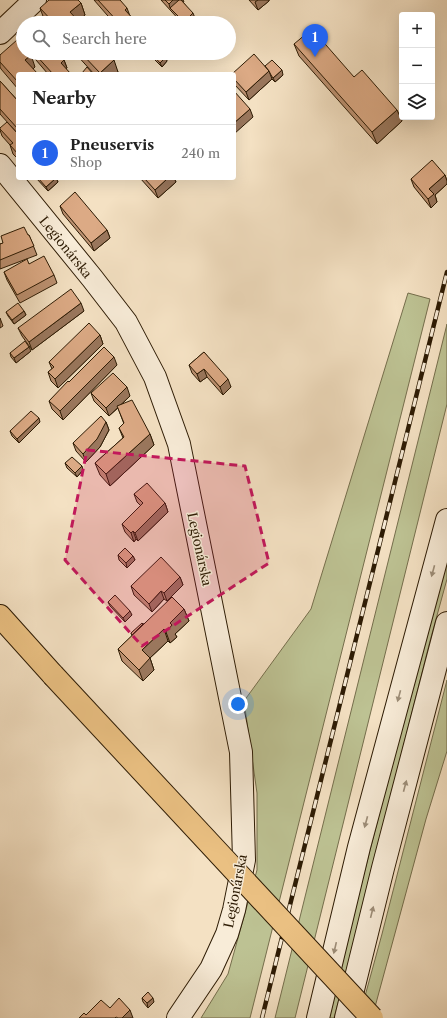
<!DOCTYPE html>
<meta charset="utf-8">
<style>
:root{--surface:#fff;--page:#f6f6f6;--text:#222;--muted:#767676;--line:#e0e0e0;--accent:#2563eb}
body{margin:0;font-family:"Libre Caslon Text",serif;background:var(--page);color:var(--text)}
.controls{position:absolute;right:12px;top:12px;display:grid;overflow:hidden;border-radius:4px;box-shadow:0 4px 16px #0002}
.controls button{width:36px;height:36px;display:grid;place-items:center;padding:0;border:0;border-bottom:1px solid var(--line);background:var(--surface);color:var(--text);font:20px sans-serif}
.you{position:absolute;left:238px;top:704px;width:14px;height:14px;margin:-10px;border:3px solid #fff;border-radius:50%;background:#1a73e8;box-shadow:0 0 0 6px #1a73e833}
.badge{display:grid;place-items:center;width:26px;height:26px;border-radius:50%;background:var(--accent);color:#fff;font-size:13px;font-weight:700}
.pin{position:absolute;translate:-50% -33px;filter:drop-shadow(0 1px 2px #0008)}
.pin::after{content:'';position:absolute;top:21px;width:14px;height:12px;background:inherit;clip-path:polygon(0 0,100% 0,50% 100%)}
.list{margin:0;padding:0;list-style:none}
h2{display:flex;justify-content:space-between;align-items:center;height:52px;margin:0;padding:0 16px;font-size:17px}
h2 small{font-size:13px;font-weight:400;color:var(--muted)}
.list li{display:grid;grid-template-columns:26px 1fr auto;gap:12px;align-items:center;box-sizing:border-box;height:56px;padding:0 16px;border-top:1px solid var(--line)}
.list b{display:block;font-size:15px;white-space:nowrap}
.list p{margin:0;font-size:13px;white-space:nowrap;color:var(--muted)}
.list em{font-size:13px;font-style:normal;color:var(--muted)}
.icon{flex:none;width:22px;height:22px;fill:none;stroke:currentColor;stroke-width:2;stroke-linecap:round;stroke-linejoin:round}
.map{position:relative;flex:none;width:447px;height:1018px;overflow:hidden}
.search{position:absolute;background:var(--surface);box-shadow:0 4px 16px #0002;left:16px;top:16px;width:220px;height:44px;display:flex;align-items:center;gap:10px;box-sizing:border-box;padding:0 14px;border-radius:22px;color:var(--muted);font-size:15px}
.panel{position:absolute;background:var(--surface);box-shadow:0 4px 16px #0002;left:16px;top:72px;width:220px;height:108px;border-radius:4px}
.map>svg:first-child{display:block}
.green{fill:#bdc293;stroke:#756e4c}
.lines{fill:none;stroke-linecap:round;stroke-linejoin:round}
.secondary-casing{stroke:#2d1b04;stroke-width:24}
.primary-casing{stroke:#2d1b04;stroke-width:24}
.secondary{stroke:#f8ecd8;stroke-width:22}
.primary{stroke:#eac082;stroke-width:22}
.rail-casing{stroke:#2d1b04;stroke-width:4.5}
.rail{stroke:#f8ecd8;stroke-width:3;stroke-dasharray:9;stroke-linecap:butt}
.primary-bridge-casing{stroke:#2d1b04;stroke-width:24;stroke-linecap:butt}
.primary-bridge{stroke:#eac082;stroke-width:22}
.wall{fill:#bd9272;stroke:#2d1b04}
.shaded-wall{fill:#9a775d;stroke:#2d1b04}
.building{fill:#dcaa85;stroke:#2d1b04}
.oneway{fill:#9d8e79}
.marked{fill:#c2185b;fill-opacity:0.2;stroke:#c2185b;stroke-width:3;stroke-dasharray:8 5;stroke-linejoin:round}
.labels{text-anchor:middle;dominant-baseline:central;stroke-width:3;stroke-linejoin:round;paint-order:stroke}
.street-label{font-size:13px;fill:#2d1b04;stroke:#f8ecd8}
</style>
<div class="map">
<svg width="447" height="1018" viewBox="0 0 447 1018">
<rect width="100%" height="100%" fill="#f4e1c3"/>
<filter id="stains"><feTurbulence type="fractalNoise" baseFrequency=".005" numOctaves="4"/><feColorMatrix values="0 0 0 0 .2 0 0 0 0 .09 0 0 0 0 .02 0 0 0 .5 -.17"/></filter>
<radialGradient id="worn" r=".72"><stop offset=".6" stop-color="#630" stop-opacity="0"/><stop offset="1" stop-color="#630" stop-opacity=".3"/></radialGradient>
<path class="green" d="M408,293L430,299L250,1018H201L228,974L257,870V793L244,701L311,609Z
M447,324V404L295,1018H275Z
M447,550V579L430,641L355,938L334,1018H327Z
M447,680V751L426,819L372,1018H359L382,934Z"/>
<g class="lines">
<g class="secondary-casing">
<path id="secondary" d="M0,33L35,0
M0,165L92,278L126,322L155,377L179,444L241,752L244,860L234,910L227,934L211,969L178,1018
M318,1018L359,847L447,520
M346,1018L383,868L447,623"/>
</g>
<g class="primary-casing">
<path id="primary" d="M0,616L53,675"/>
</g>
<use href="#secondary" class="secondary"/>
<use href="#primary" class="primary"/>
<g class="rail-casing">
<path id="rail" d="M262,1018L447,272"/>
</g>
<use href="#rail" class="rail"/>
<g class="primary-bridge-casing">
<path id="primary-bridge" d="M53,675L372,1018"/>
</g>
<use href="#primary-bridge" class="primary-bridge"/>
</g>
<path class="wall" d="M94,0H120L130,16L137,23H114Z
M161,0H183V2L195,18L189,23H182Z
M249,0H269V1L258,10Z
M81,3L85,15L78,21L80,23H48L44,19L40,8Z
M23,27V46L19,42L16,33Z
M294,44L354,77L397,110L402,121L377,144L299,56Z
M30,53H58L64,60L67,68L66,69L71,74H48Z
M75,53H107L118,72L116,74H94Z
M148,53H162L167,61L162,67Z
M0,55L35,67L33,69L18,74V89L1,69L0,67Z
M265,66L283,75L275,82L272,79L249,100L234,84V74Z
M0,81L18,101V134L0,114Z
M0,128L18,134V159L13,154L10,145L2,136L0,130Z
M445,175L447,181V184L435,195L437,202L431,208L414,187L411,179Z
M36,178H56L58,182L48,191Z
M140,178H174L176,182L158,198Z
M60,206L107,230L110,238L94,251L63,214Z
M29,235L37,255L0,269V244Z
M29,264L54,275L57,283L20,303L7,280L4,272Z
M24,311L26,315L14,324L8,316L6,312Z
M84,311L32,350L22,336L18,328Z
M0,318L3,326L0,328Z
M100,335L103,344L58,388L51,381L48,372L52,369L49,362Z
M31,351L16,363L11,357L10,353Z
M204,352L231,387L223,395L207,377L200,382L192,373L189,365Z
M117,365L63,420L52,409L49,401L69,382Z
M91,393L130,396L121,405L150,434L154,445L110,486L100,475L95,463L123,438L119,428L124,424L118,408L109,416L94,401Z
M40,422L19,443L12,436L10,431Z
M106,422L109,430L100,447L86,462L76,451L73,443Z
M65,463L83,470L77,477L67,468Z
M134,494L165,503L168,512L138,541L136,539L134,542L125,532L122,524L141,506L137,502Z
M118,555L133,556L135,560L127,568L119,560Z
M180,577L183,585L167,601L164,599L152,612L134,595L131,586Z
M108,602L132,615L125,622L110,606Z
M184,609L189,621L175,634L177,637L170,643L168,641L150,658L154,670L143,681L122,661L118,649L132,636L131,633L143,624Z
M142,998L154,1002L148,1008L143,1002Z"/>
<path class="shaded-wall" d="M173,0H183L184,2L173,11L170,8L169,4Z
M258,0H269V1L258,10L255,2Z
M81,3L85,15L76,23L70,12Z
M127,8L130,16L125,10Z
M193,13L195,18L189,23H184V22Z
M31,55L35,67L30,72L25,60Z
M166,57L167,61L162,67L160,63Z
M64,60L67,68L64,71L61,63Z
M114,60L118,72L116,74H100V73Z
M282,70L283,75L275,82L273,78Z
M269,71L272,79L249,100L246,92Z
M250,109L253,117L234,134V123Z
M397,110L402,121L377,144L372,132Z
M445,175L447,181V184L435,195L437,202L431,208L428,199L429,189Z
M56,178L58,182L48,191L46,187Z
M168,178H174L176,182L158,198L155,190Z
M107,230L110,238L94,251L91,243Z
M81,303L84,311L32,350L29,342Z
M24,311L26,315L14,324L12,320Z
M100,335L103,344L58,388L55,379Z
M29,347L31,351L16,363L14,358Z
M114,357L117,365L63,420L60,411Z
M204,369L207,377L200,382L197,374Z
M228,379L231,387L223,395L220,387Z
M127,387L130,396L109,416L106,408Z
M39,418L40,422L19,443L17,439Z
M106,422L109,430L100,447L86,462L83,454Z
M150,434L154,445L110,486L106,474Z
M82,466L83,470L77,477L75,473Z
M165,503L168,512L138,541L135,533Z
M133,531L136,539L134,542L131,533Z
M133,556L135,560L127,568L126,563Z
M180,577L183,585L167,601L164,593Z
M161,591L164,599L152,612L149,604Z
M184,609L189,621L175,634L177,637L170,643L166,632L170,623Z
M130,611L132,615L125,622L123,618Z
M164,629L168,641L150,658L154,670L143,681L139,670L142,650Z
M153,998L154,1002L148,1008L147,1003Z
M130,1010L133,1018H122Z"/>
<path class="building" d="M49,0H78L81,3L70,12L80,23H54L40,8Z
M98,0H120L127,8L125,10L137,23H119Z
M165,0H173L169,4Z
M179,0H181L193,13L184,22L170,8Z
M35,17L41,23H28Z
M23,27V41L16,33Z
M312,29L354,77L362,70L397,110L372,132L294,44Z
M17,40L23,46V53H29L31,55L25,60L38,74H18V82L0,62V55Z
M34,53H58L64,60L61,63L71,74H53Z
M81,53H107L114,60L100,73Z
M151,53H162L166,57L160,63Z
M254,54L269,71L246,92L234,79V74H232Z
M272,60L282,70L273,78L271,75L269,71L265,66Z
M87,67L93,74H83L82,73Z
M0,81L18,101V129L0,109Z
M234,91L250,109L234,123Z
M7,122L18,134V154L10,145L13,143L0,129V128Z
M432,160L445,175L429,189L434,194L428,199L411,179Z
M38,178H56L46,187Z
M144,178H168L155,190Z
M75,192L107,230L91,243L60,206Z
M24,227L28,235H29L34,246L0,260V244L3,243L1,236Z
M44,256L54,275L17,295L4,272L27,259L29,264Z
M71,289L81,303L29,342L18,328Z
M18,303L24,311L12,320L6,312Z
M89,323L100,335L55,379L48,372L54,367L49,362Z
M25,341L29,347L14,358L10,353Z
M104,347L114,357L60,411L49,401L68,381L69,382Z
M204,352L228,379L220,387L204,369L197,374L189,365Z
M113,373L127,387L106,408L91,393Z
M132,400L150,434L106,474L95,463L124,437L119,428L124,423L117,406Z
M31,411L39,418L17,439L10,431Z
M101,416L106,422L97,439L83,454L73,443Z
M72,457L82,466L75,473L65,463Z
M147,483L165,503L135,533L133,531L131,533L122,524L143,503L134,494Z
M125,548L133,556L126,563L118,555Z
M161,557L180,577L164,593L161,591L149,604L131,586Z
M115,595L130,611L123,618L108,602Z
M172,597L184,609L170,623L172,625L166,632L164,629L142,650L150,658L139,670L118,649Z
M142,623L143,624L132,635L131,633Z
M148,992L153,998L147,1003L142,998Z
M119,998L130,1010L122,1018H118L116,1017L115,1018H79L84,1013L86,1015L101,1000L110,1008Z"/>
<defs><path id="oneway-solid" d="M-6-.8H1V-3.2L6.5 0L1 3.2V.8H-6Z"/></defs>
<g class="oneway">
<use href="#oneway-solid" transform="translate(433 571) rotate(105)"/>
<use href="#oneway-solid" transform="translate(399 696) rotate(105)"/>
<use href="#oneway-solid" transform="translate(405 786) rotate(-75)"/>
<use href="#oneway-solid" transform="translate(366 822) rotate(105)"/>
<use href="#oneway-solid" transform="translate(372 912) rotate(-76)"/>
<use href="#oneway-solid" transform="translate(335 948) rotate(103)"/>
</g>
<path class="marked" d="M87,450L245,466L269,563L142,646L65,560Z"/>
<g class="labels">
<g class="street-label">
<text transform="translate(66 247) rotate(51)">Legionárska</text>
<text transform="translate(200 549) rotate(78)">Legionárska</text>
<text transform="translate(235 891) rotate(-79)">Legionárska</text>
</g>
</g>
<rect width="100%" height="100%" filter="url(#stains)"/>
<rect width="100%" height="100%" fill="url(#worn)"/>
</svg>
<div class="controls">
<button>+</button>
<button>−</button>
<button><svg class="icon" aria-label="layers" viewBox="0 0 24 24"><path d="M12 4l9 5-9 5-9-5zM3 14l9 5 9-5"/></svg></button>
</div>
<div class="you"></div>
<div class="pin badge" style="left:315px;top:57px">1</div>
<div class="search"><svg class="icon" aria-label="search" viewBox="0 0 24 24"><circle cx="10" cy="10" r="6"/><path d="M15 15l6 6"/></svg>Search here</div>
<section class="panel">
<h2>Nearby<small></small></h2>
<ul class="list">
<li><span class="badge">1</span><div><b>Pneuservis</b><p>Shop</p></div><em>240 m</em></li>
</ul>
</section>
</div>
